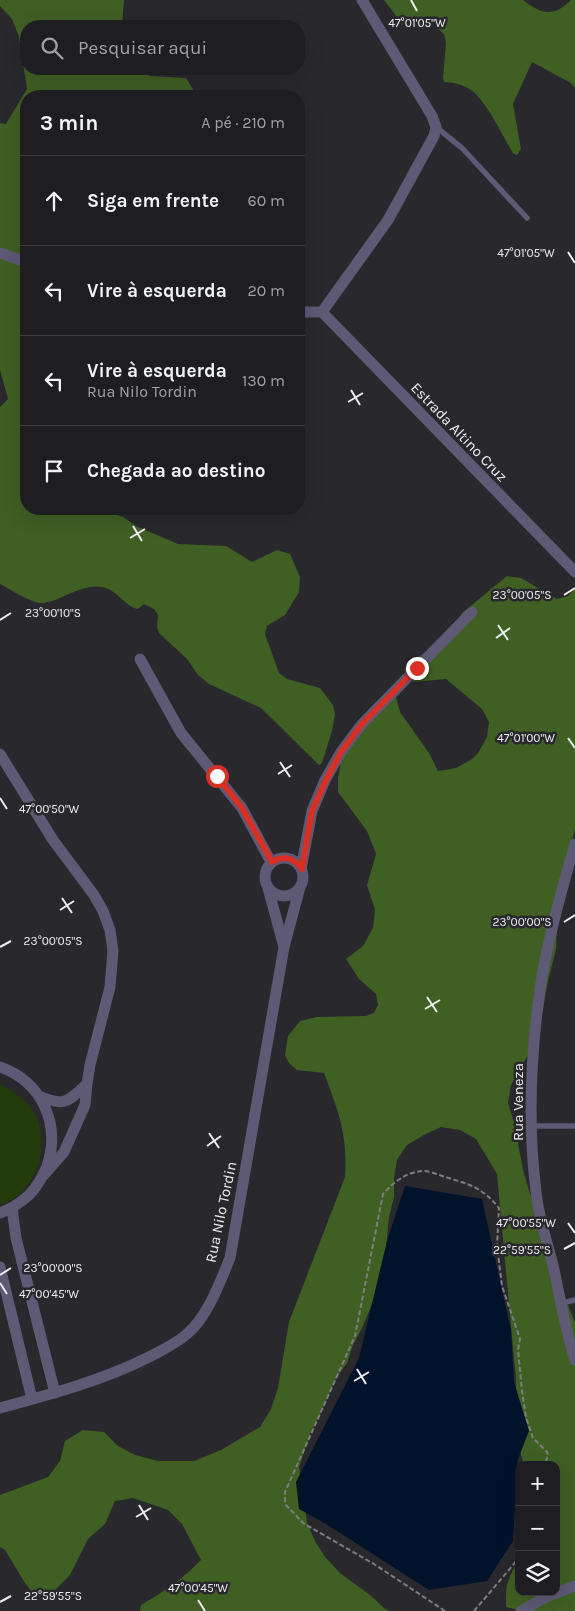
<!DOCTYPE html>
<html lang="pt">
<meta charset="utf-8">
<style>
:root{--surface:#1e1e22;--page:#2b2b2f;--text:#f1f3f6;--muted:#a1a2a5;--line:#3c3c40}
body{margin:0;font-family:Karla,sans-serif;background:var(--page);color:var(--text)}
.controls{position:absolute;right:15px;bottom:15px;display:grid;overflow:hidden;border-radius:10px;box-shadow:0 5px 20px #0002}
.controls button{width:45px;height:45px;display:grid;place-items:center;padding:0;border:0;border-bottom:1px solid var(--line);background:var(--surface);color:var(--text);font:25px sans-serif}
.stop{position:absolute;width:15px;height:15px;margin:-11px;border:4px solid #d93025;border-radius:50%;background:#fff}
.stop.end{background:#d93025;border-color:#fff;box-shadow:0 1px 5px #0008}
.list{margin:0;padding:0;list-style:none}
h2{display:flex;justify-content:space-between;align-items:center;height:65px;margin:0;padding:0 20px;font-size:21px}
h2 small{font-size:16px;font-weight:400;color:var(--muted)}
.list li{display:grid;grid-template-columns:32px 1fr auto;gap:15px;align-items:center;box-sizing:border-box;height:90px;padding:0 20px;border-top:1px solid var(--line)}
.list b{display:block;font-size:19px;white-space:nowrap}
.list p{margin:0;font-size:16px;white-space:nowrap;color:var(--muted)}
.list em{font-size:16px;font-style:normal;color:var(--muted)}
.icon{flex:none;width:28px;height:28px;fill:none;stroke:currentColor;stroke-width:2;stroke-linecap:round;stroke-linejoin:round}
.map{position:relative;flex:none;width:575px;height:1611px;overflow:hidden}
.search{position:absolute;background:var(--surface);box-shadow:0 5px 20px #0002;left:20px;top:20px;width:285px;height:55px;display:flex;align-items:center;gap:12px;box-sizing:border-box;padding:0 18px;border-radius:20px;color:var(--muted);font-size:19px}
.panel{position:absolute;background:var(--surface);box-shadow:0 5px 20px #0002;left:20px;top:90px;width:285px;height:425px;border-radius:20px}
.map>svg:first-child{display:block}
.green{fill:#233b0b}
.forest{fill:#3f5f23}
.water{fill:#00132b}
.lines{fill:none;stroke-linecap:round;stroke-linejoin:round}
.path{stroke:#7e7e82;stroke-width:2;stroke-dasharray:5 2.5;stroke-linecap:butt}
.lane{stroke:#5e5974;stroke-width:5.5}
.street{stroke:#5e5974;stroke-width:11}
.route{stroke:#d93025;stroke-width:6}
.ticks{fill:none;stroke:#eeeef1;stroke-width:2}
.labels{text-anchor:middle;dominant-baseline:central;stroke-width:5;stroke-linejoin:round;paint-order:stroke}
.street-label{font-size:15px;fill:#eeeef1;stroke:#28282d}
.ticks-label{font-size:12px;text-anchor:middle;fill:#eeeef1;stroke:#28282d;stroke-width:5;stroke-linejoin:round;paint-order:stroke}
</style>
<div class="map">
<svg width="575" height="1611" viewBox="0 0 575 1611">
<rect width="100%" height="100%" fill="#28282d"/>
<path class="green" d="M0,1084C13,1091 25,1099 33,1111C53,1143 37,1194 0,1205Z"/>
<path class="forest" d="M0,0H124L122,26H26V69H141L150,76L186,78L197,96H26V273L21,277L26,294V421L22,424L26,435V509H99L123,517L136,526L178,544L226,546L252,562L277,550L290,554L300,577L299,592L285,615L267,626L265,634L279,673L287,679L320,688L333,705L335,714L332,731L322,763L319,765L261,708L209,684L198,675L187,659L159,633L157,627L158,615L154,609L144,604L138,609C125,607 118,590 102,587C82,583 61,601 43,603C32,604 10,589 0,584V407L8,399L0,370V123L6,124L27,89L19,37L12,19L0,6Z
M384,0H523C541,14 553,18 571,0H575V88L571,83L532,62L513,104L521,149L517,155L513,153C502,135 487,102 471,90C464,85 453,82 444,82L443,78L446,42L444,34L437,28L440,23L428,17L403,25Z
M507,576L521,578L557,599L568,596L575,589V828L558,906L556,949L548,981L539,1031L531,1050L511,1085L508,1103L514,1122L523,1170L556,1280L562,1289L575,1323V1611H522L506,1607C505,1588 507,1577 519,1561V1592H556V1465H524L519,1448L516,1430V1380L497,1174L476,1139L460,1130L441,1127L424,1135L407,1145L397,1160L394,1178V1197L389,1217L384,1268L370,1309L362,1328L353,1345L347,1363L336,1378L320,1415L311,1432L299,1467L307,1523L315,1541L325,1557L340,1573L370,1595L384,1608L389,1611H140L141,1605C163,1592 183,1579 201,1560L182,1524L168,1510L133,1498L115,1501L105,1524L88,1539L70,1575L55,1590L37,1598L25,1583L5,1550L0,1547V1495L48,1477L60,1461L65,1441L83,1430L104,1432L118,1446L135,1455L158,1461H194L221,1450L260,1427L271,1409L278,1388L289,1322L345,1177C348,1135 338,1110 324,1073L297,1070L289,1063L285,1055L288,1036L300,1021L317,1017L366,1016L374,1013L378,1005L376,994L359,979L346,959L363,946L373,928L375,910L367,885L376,854L367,831L338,792V778L342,756L350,733L396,697L400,712L429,753L438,771L456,768L472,759L478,753L487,737L489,722L482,709L446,679L414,682L406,676L404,669L419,656L445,643L462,613Z"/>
<path class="water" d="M405,1186L482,1199L511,1331L514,1382L529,1431L518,1459L513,1541L487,1581L429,1590L326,1524L299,1509L296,1482L359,1358L387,1241Z"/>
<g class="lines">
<path class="path" d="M445,1611L374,1564L303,1523L285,1504V1492L355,1336L383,1194C394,1182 406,1172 423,1171C429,1171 437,1174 442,1176C468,1184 481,1186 499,1208L497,1246L502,1286L520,1339L518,1350L522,1391L526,1417L533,1438L547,1452L548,1455L546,1461L543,1463L531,1465
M474,1611L519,1558"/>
<path class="lane" d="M436,127L462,148L527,218
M532,1126H575
M562,1303L575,1300"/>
<path class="street" d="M0,253L26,262
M299,312H322
M322,312L388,220L434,136L436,127L432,116L362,0
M322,312L575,572
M140,659L181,733L242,808L271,862
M0,754L53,840L94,895L103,911L110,930L113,951L110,987L90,1065L87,1084L85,1105L64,1152L43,1176
M575,844C562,888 550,931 542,976C531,1047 527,1120 536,1191C538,1216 547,1241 553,1265C560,1297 565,1329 575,1360
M265 877a19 19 0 1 1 38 0a19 19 0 1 1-38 0Z
M301,869L312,811L325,780L341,752L362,724L472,612
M268,888L284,947L300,887
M0,1067C42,1082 61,1124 47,1166C43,1176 37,1187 29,1195C20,1203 11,1209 0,1213
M39,1096C65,1107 67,1102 87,1084
M12,1208L16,1238L55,1393
M0,1267L32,1399
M0,1408C52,1394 104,1380 151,1356C164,1349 177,1343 187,1334C208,1316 220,1282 230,1258L284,947
M521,1611L548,1596L575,1586"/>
</g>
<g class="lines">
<path class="route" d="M217,776L242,808L272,862C283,855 294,858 302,869L312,811L326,780L341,752L362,724L417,668"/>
</g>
<path class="ticks" d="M411,0L417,11M568,252L575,263M351,390L360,405M348,402L363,393M133,526L142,541M130,538L145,529M564,595L575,588M0,620L11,613M498,625L508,640M496,638L510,628M568,738L575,748M280,762L290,777M278,774L292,765M0,798L7,809M62,898L72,913M60,910L74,901M564,922L575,915M0,947L11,941M427,997L437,1012M425,1009L440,1000M209,1133L219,1148M207,1146L221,1136M568,1223L575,1233M564,1249L575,1243M0,1275L11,1268M0,1283L7,1294M357,1369L366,1384M354,1381L369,1372M139,1505L148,1520M136,1517L151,1508M198,1600L205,1611M0,1602L11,1596"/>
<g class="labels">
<g class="street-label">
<text transform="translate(459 432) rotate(46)">Estrada Altino Cruz</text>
<text transform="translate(518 1102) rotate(-90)">Rua Veneza</text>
<text transform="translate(221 1212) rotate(-78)">Rua Nilo Tordin</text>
</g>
</g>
<g class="ticks-label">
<text x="417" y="27">47°01'05"W</text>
<text x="526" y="257">47°01'05"W</text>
<text x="522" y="599">23°00'05"S</text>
<text x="53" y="617">23°00'10"S</text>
<text x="526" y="742">47°01'00"W</text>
<text x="49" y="813">47°00'50"W</text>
<text x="522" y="926">23°00'00"S</text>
<text x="53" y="945">23°00'05"S</text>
<text x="526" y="1227">47°00'55"W</text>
<text x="522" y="1254">22°59'55"S</text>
<text x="53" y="1272">23°00'00"S</text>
<text x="49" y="1298">47°00'45"W</text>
<text x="198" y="1592">47°00'45"W</text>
<text x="53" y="1600">22°59'55"S</text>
</g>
</svg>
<div class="controls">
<button>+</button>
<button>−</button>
<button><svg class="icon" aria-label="layers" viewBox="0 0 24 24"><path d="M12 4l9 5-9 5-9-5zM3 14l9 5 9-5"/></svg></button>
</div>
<div class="stop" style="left:217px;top:776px"></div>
<div class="stop end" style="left:417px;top:668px"></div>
<div class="search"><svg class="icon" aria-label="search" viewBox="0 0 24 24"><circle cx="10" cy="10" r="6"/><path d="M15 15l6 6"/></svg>Pesquisar aqui</div>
<section class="panel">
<h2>3 min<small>A pé · 210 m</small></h2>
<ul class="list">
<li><svg class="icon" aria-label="ahead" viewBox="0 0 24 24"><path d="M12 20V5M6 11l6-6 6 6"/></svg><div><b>Siga em frente</b></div><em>60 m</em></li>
<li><svg class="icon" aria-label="left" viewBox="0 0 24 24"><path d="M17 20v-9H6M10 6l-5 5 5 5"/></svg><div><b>Vire à esquerda</b></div><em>20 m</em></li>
<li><svg class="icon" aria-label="left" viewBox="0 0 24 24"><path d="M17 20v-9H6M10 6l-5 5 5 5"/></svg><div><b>Vire à esquerda</b><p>Rua Nilo Tordin</p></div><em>130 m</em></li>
<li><svg class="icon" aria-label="arrive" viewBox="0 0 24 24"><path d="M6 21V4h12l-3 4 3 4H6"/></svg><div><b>Chegada ao destino</b></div></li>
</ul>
</section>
</div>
